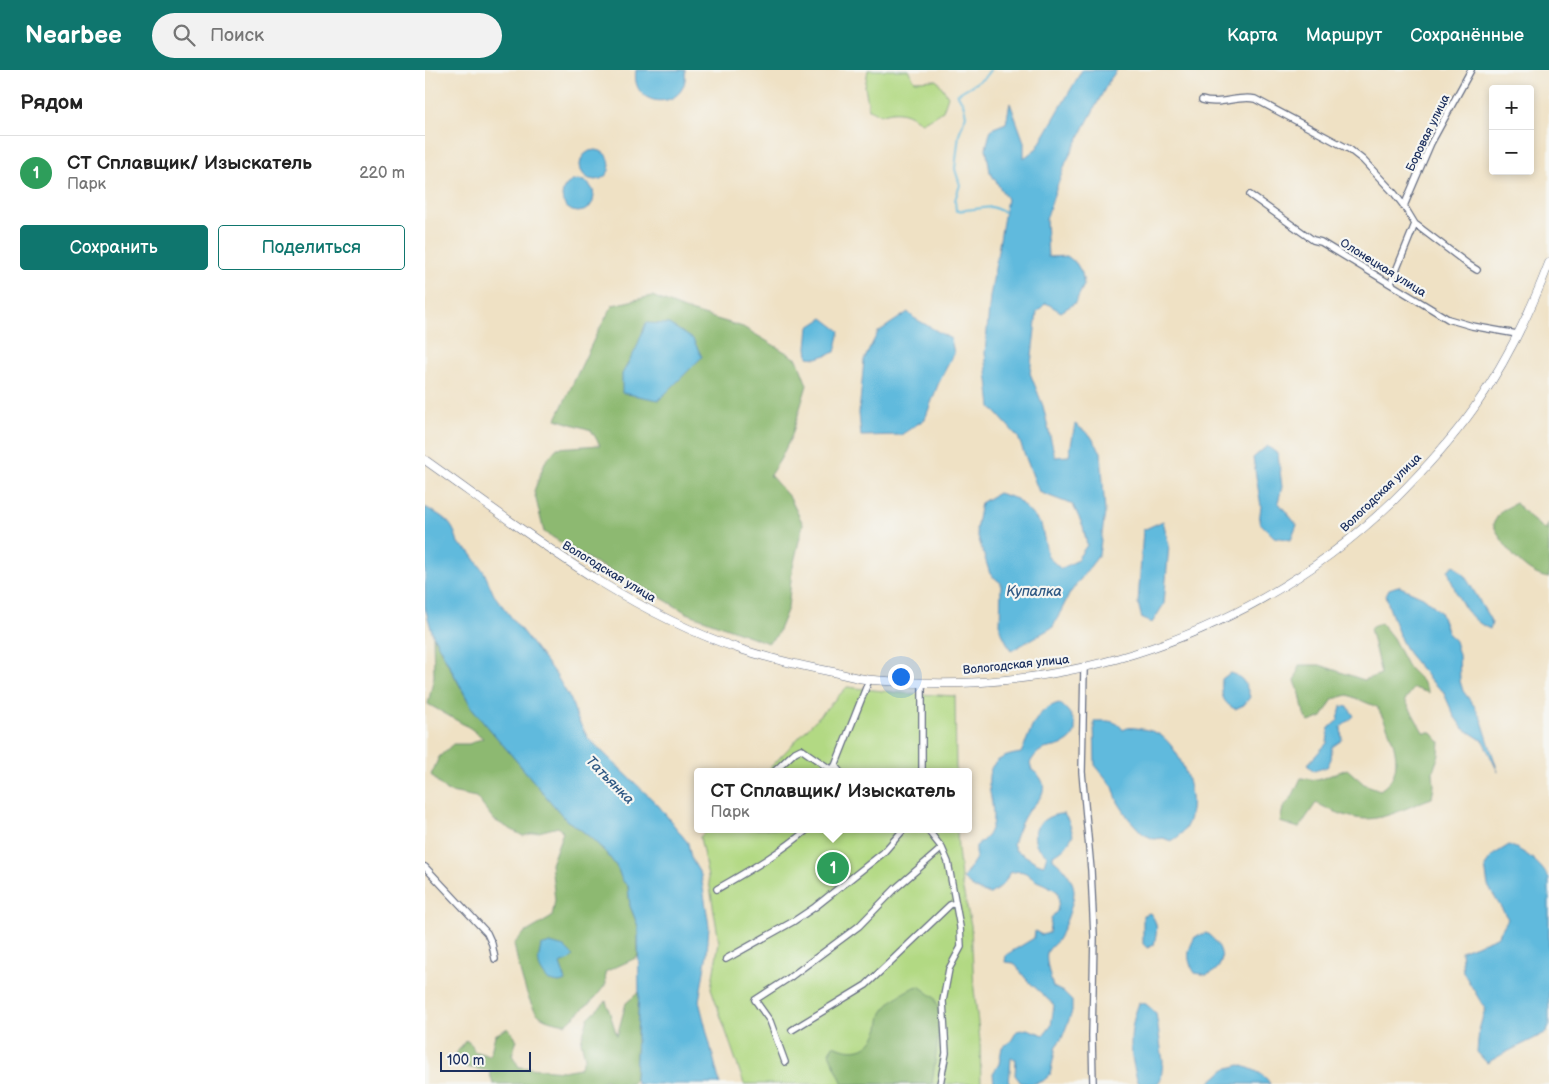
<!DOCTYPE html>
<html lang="ru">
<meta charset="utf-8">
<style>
:root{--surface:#fff;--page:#f2f2f2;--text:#222;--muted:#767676;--line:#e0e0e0;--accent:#0f766e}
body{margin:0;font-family:"Balsamiq Sans",sans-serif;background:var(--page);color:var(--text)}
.controls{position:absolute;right:15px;top:15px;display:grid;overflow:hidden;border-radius:5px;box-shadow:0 2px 8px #0003}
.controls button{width:45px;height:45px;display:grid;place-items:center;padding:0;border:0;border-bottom:1px solid var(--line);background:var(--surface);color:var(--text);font:25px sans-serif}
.scale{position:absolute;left:15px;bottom:12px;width:91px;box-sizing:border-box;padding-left:5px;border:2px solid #1b2f5e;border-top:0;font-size:14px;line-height:18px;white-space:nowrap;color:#1b2f5e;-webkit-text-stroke:4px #f6f6f2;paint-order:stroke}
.you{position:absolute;left:475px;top:606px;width:18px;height:18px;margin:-12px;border:4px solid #fff;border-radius:50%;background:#1a73e8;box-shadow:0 0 0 8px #1a73e833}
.badge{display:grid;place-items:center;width:32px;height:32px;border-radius:50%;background:var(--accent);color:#fff;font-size:16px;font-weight:700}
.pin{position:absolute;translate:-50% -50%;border:2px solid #fff;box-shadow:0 1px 5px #0006}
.popup{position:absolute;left:269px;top:698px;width:278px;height:65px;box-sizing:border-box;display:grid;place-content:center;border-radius:5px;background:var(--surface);filter:drop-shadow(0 1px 4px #0005);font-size:16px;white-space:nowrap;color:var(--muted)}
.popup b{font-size:19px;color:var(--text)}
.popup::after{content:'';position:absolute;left:50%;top:100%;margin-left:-10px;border:10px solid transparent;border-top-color:var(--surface)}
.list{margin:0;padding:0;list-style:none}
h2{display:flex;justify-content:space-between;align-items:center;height:65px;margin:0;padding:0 20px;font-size:21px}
h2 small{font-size:16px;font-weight:400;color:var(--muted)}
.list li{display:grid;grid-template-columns:32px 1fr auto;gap:15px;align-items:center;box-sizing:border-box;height:75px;padding:0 20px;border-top:1px solid var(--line)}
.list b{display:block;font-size:19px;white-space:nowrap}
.list p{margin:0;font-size:16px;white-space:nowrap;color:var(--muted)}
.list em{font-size:16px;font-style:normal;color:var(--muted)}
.actions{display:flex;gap:10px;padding:15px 20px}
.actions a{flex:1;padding:11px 0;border:1px solid var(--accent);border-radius:5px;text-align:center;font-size:18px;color:var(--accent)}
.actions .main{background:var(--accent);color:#fff}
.icon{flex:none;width:28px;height:28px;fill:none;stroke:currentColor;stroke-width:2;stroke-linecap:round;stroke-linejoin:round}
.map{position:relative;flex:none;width:1124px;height:1014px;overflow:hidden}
header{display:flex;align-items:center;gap:30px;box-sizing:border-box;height:70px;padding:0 25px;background:var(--accent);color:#fff}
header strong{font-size:24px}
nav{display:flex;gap:28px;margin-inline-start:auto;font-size:18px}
.search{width:350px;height:45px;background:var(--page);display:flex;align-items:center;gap:12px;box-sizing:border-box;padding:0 18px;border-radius:28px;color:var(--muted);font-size:19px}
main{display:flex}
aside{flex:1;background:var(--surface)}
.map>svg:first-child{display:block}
.green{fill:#b2d983;stroke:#668470}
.forest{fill:#8db971;stroke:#547468}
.water{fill:#60badd;stroke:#3e749e}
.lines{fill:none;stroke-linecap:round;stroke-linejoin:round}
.stream{stroke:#60badd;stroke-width:2}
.minor-casing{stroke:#656d82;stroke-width:8}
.major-casing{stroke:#656d82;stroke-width:9}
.minor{stroke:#fff;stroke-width:5.5}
.major{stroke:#fff;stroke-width:8}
.labels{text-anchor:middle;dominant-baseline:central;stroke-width:4.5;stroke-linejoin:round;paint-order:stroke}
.street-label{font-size:12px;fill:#1b2f5e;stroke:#f6f6f2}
.water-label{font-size:14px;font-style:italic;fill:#305984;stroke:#f6f6f2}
</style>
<header>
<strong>Nearbee</strong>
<div class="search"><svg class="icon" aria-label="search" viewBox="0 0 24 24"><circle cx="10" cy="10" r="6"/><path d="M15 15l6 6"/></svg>Поиск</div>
<nav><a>Карта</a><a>Маршрут</a><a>Сохранённые</a></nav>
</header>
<main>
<aside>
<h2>Рядом<small></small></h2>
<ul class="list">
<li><span class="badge" style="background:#2e9e5b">1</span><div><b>СТ Сплавщик/ Изыскатель</b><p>Парк</p></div><em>220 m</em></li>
</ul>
<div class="actions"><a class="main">Сохранить</a><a>Поделиться</a></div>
</aside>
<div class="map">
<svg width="1124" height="1014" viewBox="0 0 1124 1014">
<rect width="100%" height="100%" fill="#f6f6f2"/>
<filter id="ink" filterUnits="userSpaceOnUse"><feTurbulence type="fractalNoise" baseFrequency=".02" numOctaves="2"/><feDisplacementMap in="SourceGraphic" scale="10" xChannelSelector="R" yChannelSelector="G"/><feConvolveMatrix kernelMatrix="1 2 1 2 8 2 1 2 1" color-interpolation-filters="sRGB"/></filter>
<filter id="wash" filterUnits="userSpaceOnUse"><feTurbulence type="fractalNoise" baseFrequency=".0096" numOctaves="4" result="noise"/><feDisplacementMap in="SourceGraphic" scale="20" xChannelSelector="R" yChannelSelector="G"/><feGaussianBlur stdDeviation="1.12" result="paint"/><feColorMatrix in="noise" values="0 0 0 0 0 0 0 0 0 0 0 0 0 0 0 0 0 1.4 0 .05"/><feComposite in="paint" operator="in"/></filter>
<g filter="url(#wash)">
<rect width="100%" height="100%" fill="#efe1c4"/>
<path class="green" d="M443,0H483L490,11L512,10L523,26L518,41L497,53C483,43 473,38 456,45L444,39L440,17Z
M422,617L476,623L530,626L531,702H341Z
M283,759H532L533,779L537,816L546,855L549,919L555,970L556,1014H319L286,918L294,872L285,817L275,767Z"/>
<path class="forest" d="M227,226L262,240L318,257L372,289L382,315L367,365L355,390L345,405L365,428L378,454L367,501L363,538L352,565L343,573L262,543L228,523L167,491L119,462L109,421L120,392L132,378L175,375L166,360L131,349L172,263L188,235Z
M1091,433L1104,447L1120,460L1124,453V508C1099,505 1078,475 1068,454L1076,441Z
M956,553L968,568L983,597L999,613L1004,623L989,618L980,630L998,662H1006L1015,672L1014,685L1008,701L1009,716L1007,728C989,734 970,745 951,748C931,752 909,742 891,733L874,758L855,752L858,738L867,727L876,708L893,710L922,699L939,714L955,720C985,702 966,661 952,637L923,625L908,629L897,647L884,652L879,644L875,624L870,611L874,595H895L939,610L956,604L945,558Z
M8,566L47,638L141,750C160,761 179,778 191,796C197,805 194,809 203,816L205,836L213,856V887L180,902L181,914L170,928L141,954C132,952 121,951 114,945C102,935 92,890 89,874L98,864L127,847L130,830L126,794L138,762L133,757L98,766L69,750L51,727L21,721L6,705L14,687L28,674H44L58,668L45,658L3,634L9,606Z
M494,916L510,928L516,947L507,1014H418L404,983L408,975C430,984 445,981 454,958C455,953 455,947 457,943C463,932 482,918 494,916Z
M214,922L210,1009L206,1014H191L180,1010L172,1014H68L64,1001L40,997L30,985L41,970L47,975L49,981L65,986L70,965L83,958L92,970L87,985L94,997L138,1001L155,998L160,987L156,971L163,948L181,931L192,966L201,933Z"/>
<path class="water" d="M211,0H260C266,41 204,41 211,0Z
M657,0H692L684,11L641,92L629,125L621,150L623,187L642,186L651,193L657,203L659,215L650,233L636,242L621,233L612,242L605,303L618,336L630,387L644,386L650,354L665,365L676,382L680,443L674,485L645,523L628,557L586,581L575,559L576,513L565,504L551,460L556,433L573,423L592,429L616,454L623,487L636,499L651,491L662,475L658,456L648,435L614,422L593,367L566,337L560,283L565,227L582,129L565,102L561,78L566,59L581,53L585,33L599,72V88L612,78Z
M155 95a15 15 0 1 1 30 0a15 15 0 1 1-30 0Z
M137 126a16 16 0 1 1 32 0a16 16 0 1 1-32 0Z
M483,242L489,248L526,269L529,283L514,312L500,349L476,365L436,366L434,343L439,290L453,262Z
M398,248L415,261L410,282L392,288L383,287L382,277L384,257Z
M221,253L244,254L268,269L277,287L234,330L197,323V304L211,279Z
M842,376L853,384L857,417L853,432L872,455L866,470L849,467L834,452L836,436L828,388Z
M0,437C18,447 28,451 33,473L45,482L59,502L69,525L131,605L146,630L152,648L163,668L233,735L263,773L266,788L276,805L284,856L282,883L274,931L295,1014H212L210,1009L214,922L213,856L205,836L203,816C193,808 197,805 191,796C179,778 160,761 141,750L47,638L8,565L0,538Z
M738,451L744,475L739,534L727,553L717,549L713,533L718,460Z
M1029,495C1042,507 1044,513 1053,528C1057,537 1063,544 1067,553L1065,559C1041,549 1030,523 1023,500Z
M973,516L998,527L1009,536L1015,542L1023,563L1030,571L1034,585L1035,611L1038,621L1050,637L1057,651L1073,702L1058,671L1038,658L1029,646L1018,621L1009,614L983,583L976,570L964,537L961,525L964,519Z
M805,603C819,607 821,614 825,627L819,635L810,639C796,632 796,623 797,609Z
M634,633C646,641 659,661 642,672C626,682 617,672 605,693L607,700C621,709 622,721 611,733C609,736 605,738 603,741C596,751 592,763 588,774L591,781C602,785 608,793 619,795L622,785C618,782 613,778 611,774C604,756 624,743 639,744L644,752L648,765C643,774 638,781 628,785V789C637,795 648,808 649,820C650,831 639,858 634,868C631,874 624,877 622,883C620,890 626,910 628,917L638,922L647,931V942L637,968L631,976L625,1005L618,1011L607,1014L596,1013L590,1005L591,989L586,988L584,1014H569L568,1003L574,994L577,977L586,971L592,961L602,959L619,965L626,956L629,935L601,909L589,893L580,892L581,885L609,868L610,861L617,865L624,863L626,848L632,841L634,831L633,822C626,817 621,815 614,812C600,806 604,798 584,803C581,813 575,818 565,824C554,822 547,817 538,809L551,788V776C555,773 560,769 563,765C582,735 536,691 596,683C606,663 608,640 634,633Z
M916,636L923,637L929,646L916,657L917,670L907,677L906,689L902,697L889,701L882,695L902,673L904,658L913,650Z
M669,651C681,651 691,649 698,660C705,656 709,658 717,659C725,660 731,662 738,667C763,688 783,754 746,771L738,768L729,769L718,764L704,749L693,732L688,717L670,695Z
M1084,775C1101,782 1114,792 1124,808V956L1122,962C1102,973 1081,981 1062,993L1052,982L1054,960L1060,939L1038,902L1036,881L1072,867L1083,849L1063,816L1060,796L1068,785Z
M725,843C734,854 732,862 729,875L722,878L718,874V845Z
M781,863C792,870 803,886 792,899C790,902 784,904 781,905L770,903C761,889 762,882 770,867Z
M125,873L139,877L148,886L143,891L135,894L141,911L134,913L124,911C112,897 112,893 116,876Z
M714,933L721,934L731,943L738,992L736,1009L732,1014H715L713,1012C704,983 703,962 714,933Z
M815,995C826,999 840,1003 845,1014H783L800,999Z"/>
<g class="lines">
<path class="stream" d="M565,0L559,8L532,24L538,33L541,45L534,64L530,99L535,115L530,130L531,141L567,137L579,142"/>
</g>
</g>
<g filter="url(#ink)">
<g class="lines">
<g class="minor-casing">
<path id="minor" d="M777,30C794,36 813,25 830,29L924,79L938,90L969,123L979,136L990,154L1044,195L1052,200
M825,125L888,170L896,172L1023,249L1047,256L1092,264
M979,136L1006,73L1046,0
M966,213L990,154
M659,598L657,702L666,800L669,866L667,966L668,1014
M497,614V702
M349,702L370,682L376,679L405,699L410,696
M415,702L410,696L444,610
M502,759L517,778L523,792L535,857L536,877L524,899L518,931L521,983L515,1014
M0,797L62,863L67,874L70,889
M292,819C323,801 355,783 383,759
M301,889L369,851L390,837L458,783L479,759
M367,960L441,915L525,835L530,833
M360,992L345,951L330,930L364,908L434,856L471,818L517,778"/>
</g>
<g class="major-casing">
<path id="major" d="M0,390C100,461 198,540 315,579C346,589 377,596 408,602C421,605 435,609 448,610C639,629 830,564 968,431C997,402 1025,372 1049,338C1080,294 1105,243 1124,193"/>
</g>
<use href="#minor" class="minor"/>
<use href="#major" class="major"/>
</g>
</g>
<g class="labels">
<g class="street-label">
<text transform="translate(1003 63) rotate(-64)">Боровая улица</text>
<text transform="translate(958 198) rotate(32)">Олонецкая улица</text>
<text transform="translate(956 423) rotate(-44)">Вологодская улица</text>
<text transform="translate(184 502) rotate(31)">Вологодская улица</text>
<text transform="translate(591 595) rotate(-6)">Вологодская улица</text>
</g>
<g class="water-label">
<text x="609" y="521">Купалка</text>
<text transform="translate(185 710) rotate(45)">Татьянка</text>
</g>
</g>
</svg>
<div class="controls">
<button>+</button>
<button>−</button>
</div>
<div class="scale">100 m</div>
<div class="you"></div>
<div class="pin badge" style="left:408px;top:798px;background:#2e9e5b">1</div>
<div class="popup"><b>СТ Сплавщик/ Изыскатель</b>Парк</div>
</div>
</main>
